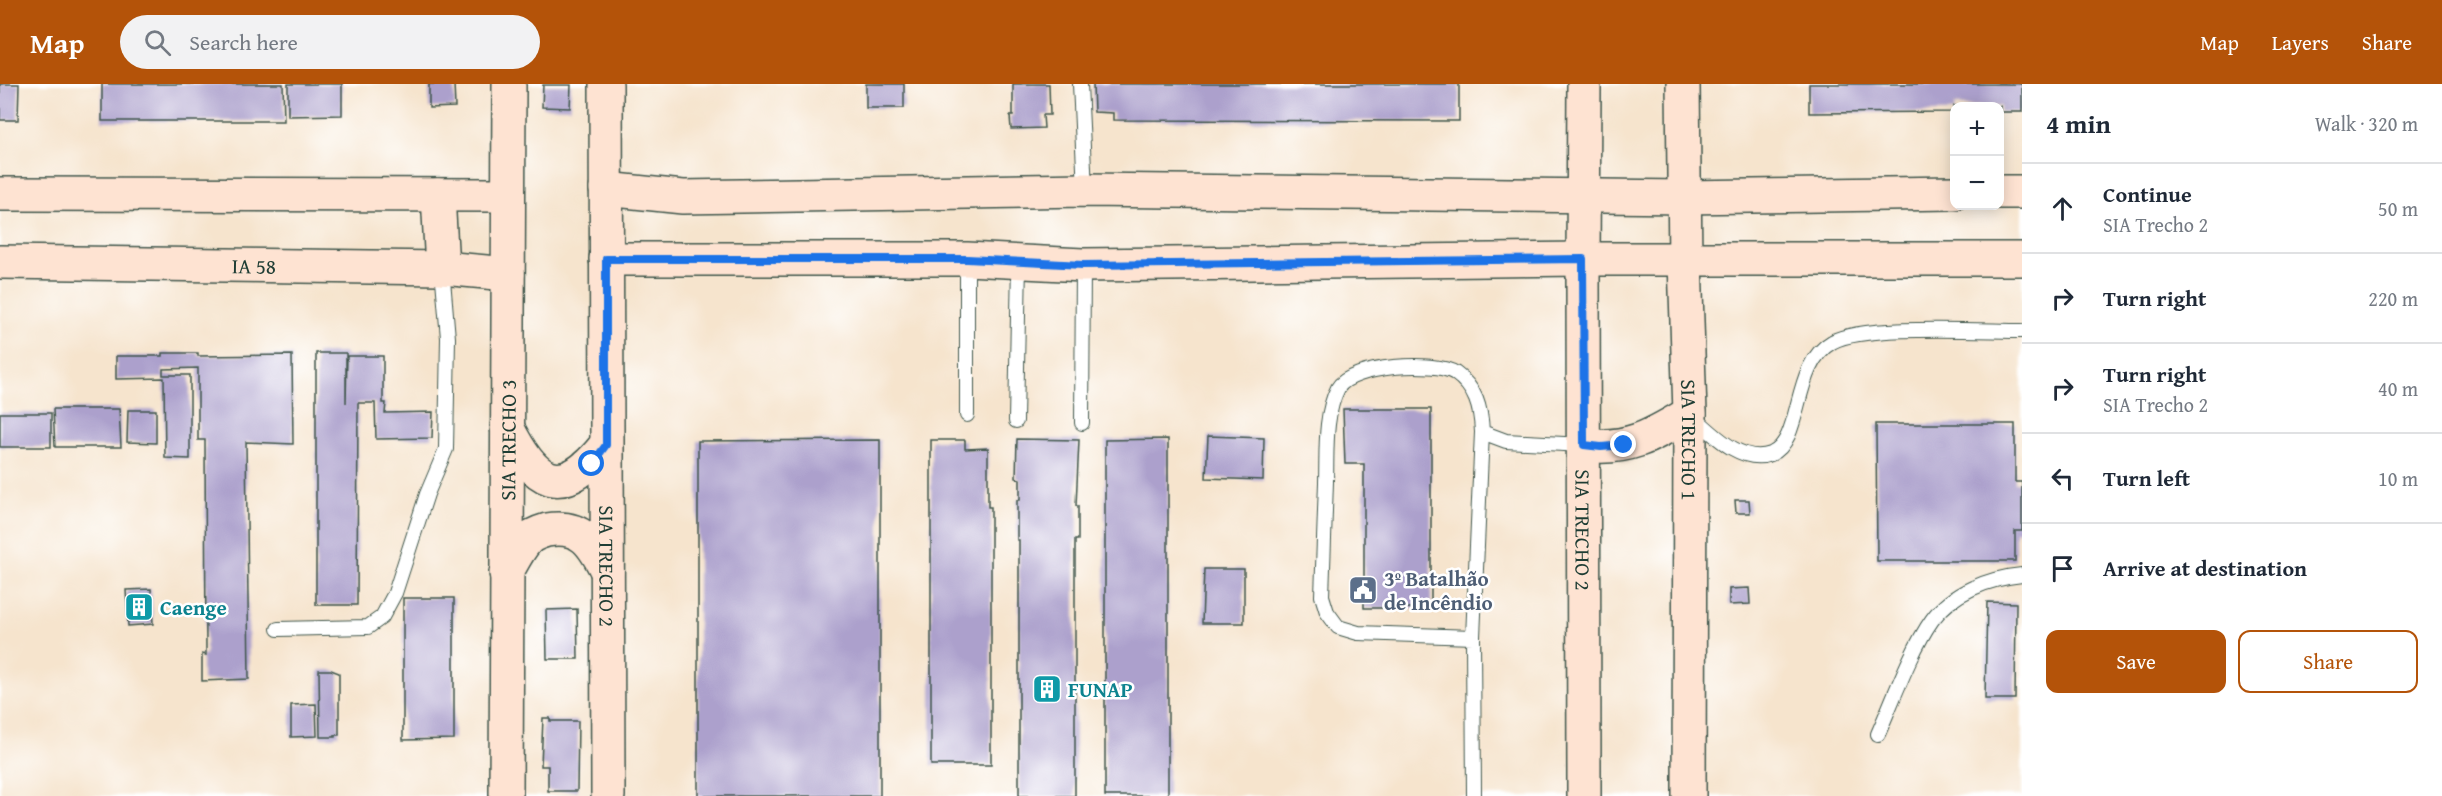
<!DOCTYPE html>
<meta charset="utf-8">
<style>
:root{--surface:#fff;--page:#f2f2f3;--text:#1f2937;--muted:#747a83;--line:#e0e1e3;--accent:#b45309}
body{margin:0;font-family:"Gentium Book Plus",serif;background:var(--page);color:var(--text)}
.controls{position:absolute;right:18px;top:18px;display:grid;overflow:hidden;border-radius:12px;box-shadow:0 3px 15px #0003}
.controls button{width:54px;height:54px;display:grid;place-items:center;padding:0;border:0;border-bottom:2px solid var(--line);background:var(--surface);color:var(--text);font:30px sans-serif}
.stop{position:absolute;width:18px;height:18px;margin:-14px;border:4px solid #1a73e8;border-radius:50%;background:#fff}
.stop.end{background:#1a73e8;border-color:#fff;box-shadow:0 2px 6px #0008}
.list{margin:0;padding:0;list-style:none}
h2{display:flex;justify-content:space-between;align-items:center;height:78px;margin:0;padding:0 24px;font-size:26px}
h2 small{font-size:20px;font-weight:400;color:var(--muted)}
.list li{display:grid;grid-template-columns:39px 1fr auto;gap:18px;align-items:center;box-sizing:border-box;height:90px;padding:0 24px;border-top:2px solid var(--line)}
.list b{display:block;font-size:22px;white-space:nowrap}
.list p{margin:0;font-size:20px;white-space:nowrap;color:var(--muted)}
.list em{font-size:20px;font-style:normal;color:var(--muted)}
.actions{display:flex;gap:12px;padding:18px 24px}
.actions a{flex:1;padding:14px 0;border:2px solid var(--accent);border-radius:12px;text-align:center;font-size:21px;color:var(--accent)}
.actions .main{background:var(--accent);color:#fff}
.icon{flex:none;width:33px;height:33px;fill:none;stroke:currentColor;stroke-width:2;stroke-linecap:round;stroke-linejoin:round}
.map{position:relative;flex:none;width:2022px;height:712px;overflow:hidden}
header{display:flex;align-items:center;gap:36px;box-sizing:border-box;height:84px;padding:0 30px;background:var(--accent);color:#fff}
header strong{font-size:28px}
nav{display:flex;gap:33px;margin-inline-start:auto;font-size:21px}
.search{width:420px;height:54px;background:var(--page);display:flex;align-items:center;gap:15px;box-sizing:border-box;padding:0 21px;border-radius:33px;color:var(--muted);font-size:22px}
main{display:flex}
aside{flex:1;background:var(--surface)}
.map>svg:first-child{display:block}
.building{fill:#aca0cc}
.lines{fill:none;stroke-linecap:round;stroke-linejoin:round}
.service-casing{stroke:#3f564b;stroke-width:16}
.secondary-casing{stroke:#3f564b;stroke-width:36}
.service{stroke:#fff;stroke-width:14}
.secondary{stroke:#fee3d2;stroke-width:33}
.route{stroke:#1a73e8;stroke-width:8}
.labels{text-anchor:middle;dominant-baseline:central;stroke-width:5;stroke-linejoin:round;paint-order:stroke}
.street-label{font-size:21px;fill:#1f3d34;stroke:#fff}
.service-label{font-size:21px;font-weight:bold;fill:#4e5e75;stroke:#fff;text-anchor:start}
.culture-label{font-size:21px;font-weight:bold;fill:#0d838f;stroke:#fff;text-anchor:start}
</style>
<header>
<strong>Map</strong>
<div class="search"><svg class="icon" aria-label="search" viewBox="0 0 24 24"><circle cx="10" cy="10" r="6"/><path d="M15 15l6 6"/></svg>Search here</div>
<nav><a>Map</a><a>Layers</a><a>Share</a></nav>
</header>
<main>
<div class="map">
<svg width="2022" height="712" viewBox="0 0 2022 712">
<rect width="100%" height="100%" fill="#fff"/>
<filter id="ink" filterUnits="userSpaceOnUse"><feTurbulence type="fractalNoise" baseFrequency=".0167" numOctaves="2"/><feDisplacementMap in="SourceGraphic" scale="12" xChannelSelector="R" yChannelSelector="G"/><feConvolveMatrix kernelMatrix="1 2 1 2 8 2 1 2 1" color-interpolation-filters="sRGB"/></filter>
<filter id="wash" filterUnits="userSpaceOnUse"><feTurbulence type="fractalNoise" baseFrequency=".008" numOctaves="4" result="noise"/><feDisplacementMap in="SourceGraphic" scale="24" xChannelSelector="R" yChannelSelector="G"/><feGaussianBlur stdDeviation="1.35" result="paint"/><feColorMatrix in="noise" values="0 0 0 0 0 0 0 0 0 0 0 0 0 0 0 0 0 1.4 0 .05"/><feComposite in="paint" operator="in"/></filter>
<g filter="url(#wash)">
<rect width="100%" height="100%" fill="#f6e4cd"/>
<g id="blocks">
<path class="building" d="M0,0H19L18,36H0Z
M102,0H283L284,37H102Z
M288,0H342V31L288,32Z
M429,0H454L455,23L429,24Z
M866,0H904V24H866Z
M1013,0H1049L1050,31H1043L1044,44L1011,45L1010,32H1013Z
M1093,0H1459V37L1113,36V29L1094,28Z
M1809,0H2022V28H2000V22H1954V28L1809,29Z
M543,1H571L570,24L542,23Z
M162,269H198V272L292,271L293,360L246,358L249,595L202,597V570L206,571L205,356H198V284L163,285V291H190V375L165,374L164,294L116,295V272H162Z
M316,269H346V319L347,272H383V319H386L385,329L433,328L432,354L376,355L375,319H358L357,521H316Z
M53,325H119L121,363H55Z
M1343,325H1431V524H1364V380H1345Z
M128,326H156V359L127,358Z
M0,329H51V363H0Z
M1876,340H2015V398H2022V447H2015V477H1877Z
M1208,352L1264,354L1263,396L1206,394Z
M1017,355L1079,356L1076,422H1078V456H1075V712H1019V456H1017V416H1020V395L1016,394Z
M1168,355V712H1105V356Z
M880,356V712H698V357Z
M931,356H965V365L988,364V423H991V681H931Z
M1735,416H1749L1750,429H1736Z
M1204,485H1244V539H1202Z
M1749,504L1750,520L1729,521V505Z
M151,505L153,540L128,542L126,506Z
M403,514H454V655L403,656Z
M1987,518L2016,519L2015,615H1985Z
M577,525L578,575H547L546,526Z
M319,586H331L339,589V651H335V653H320Z
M316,620L317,652L291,653V621Z
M543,634H550V637H578L577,707H548V682H541Z"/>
</g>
</g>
<g filter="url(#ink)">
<use href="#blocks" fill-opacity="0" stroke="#3f564b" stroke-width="1.5"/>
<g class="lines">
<g class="service-casing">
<path id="service" d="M1080,0L1085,106
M967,175V331
M1693,332C1713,350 1742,381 1771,370C1804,356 1791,281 1832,258C1862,240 1982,247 2022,247
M1016,337L1019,178
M1082,339L1083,181
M278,545L368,543L382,533L395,509L427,410L446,365L448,254L442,184
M1473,553L1482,348
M1878,650C1893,616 1912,564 1932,536C1952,508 1990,494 2022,491
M1474,712L1473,553L1358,549L1338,543L1327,528L1322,512C1323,474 1325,436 1326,398C1327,368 1324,331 1338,304C1351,281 1435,276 1455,289C1476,304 1481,324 1482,348L1506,357L1583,361"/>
</g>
<g class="secondary-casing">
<g id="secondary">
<path id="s1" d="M606,0L608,712"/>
<path id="s2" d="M1584,0L1583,175L1584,712"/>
<path id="s3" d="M1683,0L1685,177L1690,329L1689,712"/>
<path d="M606,105L683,113L1085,106L1684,113L1954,109"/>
<path d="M2000,108H2022"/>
<path d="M0,110L508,111"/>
<path d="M438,111L442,184"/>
<path d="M606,175H967L1083,181L1583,175H2022"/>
<path id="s4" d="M0,178L442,184L508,190"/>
<path d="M507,343C535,399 561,418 606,361"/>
<path d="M1584,361C1629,367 1653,351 1690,329"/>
<path d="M506,489C512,479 518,466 526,457C531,451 540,448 547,446C581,440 593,459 607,487"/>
<path id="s5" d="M506,712L509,0"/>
</g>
</g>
<use href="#service" class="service"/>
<use href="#secondary" class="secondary"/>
</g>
</g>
<g class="lines" filter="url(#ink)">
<path class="route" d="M592,380L606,361V175H967L1083,181L1583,175L1584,361L1601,363L1624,361"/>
</g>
<defs>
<g id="civic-square" transform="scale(1.5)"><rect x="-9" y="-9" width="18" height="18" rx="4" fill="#5c6f8a" stroke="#fff"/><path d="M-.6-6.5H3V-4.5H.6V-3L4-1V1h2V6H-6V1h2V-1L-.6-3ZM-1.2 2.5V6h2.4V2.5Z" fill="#fff"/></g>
<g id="building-square" transform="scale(1.5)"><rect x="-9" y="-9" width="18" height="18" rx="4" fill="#0f9aa8" stroke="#fff"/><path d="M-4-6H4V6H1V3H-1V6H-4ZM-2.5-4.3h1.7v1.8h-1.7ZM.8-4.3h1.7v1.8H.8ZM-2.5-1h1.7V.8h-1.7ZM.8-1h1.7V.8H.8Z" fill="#fff"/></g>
</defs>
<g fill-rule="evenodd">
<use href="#civic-square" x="1363" y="506"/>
<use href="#building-square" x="139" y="523"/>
<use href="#building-square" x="1047" y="605"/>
</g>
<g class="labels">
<g class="street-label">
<text stroke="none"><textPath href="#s4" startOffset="254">IA 58</textPath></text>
<text stroke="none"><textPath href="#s5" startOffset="356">SIA TRECHO 3</textPath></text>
<text stroke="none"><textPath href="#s3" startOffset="356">SIA TRECHO 1</textPath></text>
<text stroke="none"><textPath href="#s2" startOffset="446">SIA TRECHO 2</textPath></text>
<text stroke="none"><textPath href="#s1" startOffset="482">SIA TRECHO 2</textPath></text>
</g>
<g class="service-label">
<text x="1384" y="494">3º Batalhão<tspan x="1384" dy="24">de Incêndio</tspan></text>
</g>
<g class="culture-label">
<text x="160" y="523">Caenge</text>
<text x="1068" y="605">FUNAP</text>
</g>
</g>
</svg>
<div class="controls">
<button>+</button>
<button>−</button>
</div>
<div class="stop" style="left:592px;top:380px"></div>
<div class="stop end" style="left:1624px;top:361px"></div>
</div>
<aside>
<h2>4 min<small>Walk · 320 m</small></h2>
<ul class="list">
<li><svg class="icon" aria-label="ahead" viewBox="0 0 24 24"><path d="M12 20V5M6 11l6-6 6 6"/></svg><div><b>Continue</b><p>SIA Trecho 2</p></div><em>50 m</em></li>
<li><svg class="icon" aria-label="right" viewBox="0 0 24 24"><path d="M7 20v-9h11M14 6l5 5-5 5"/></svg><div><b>Turn right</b></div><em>220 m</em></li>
<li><svg class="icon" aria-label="right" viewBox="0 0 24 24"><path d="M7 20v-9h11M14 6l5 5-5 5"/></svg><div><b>Turn right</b><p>SIA Trecho 2</p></div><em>40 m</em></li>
<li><svg class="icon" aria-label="left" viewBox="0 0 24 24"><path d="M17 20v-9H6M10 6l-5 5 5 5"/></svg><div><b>Turn left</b></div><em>10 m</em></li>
<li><svg class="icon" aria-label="arrive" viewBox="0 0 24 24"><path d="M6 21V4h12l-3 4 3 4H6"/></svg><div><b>Arrive at destination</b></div></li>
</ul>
<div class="actions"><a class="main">Save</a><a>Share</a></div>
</aside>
</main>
